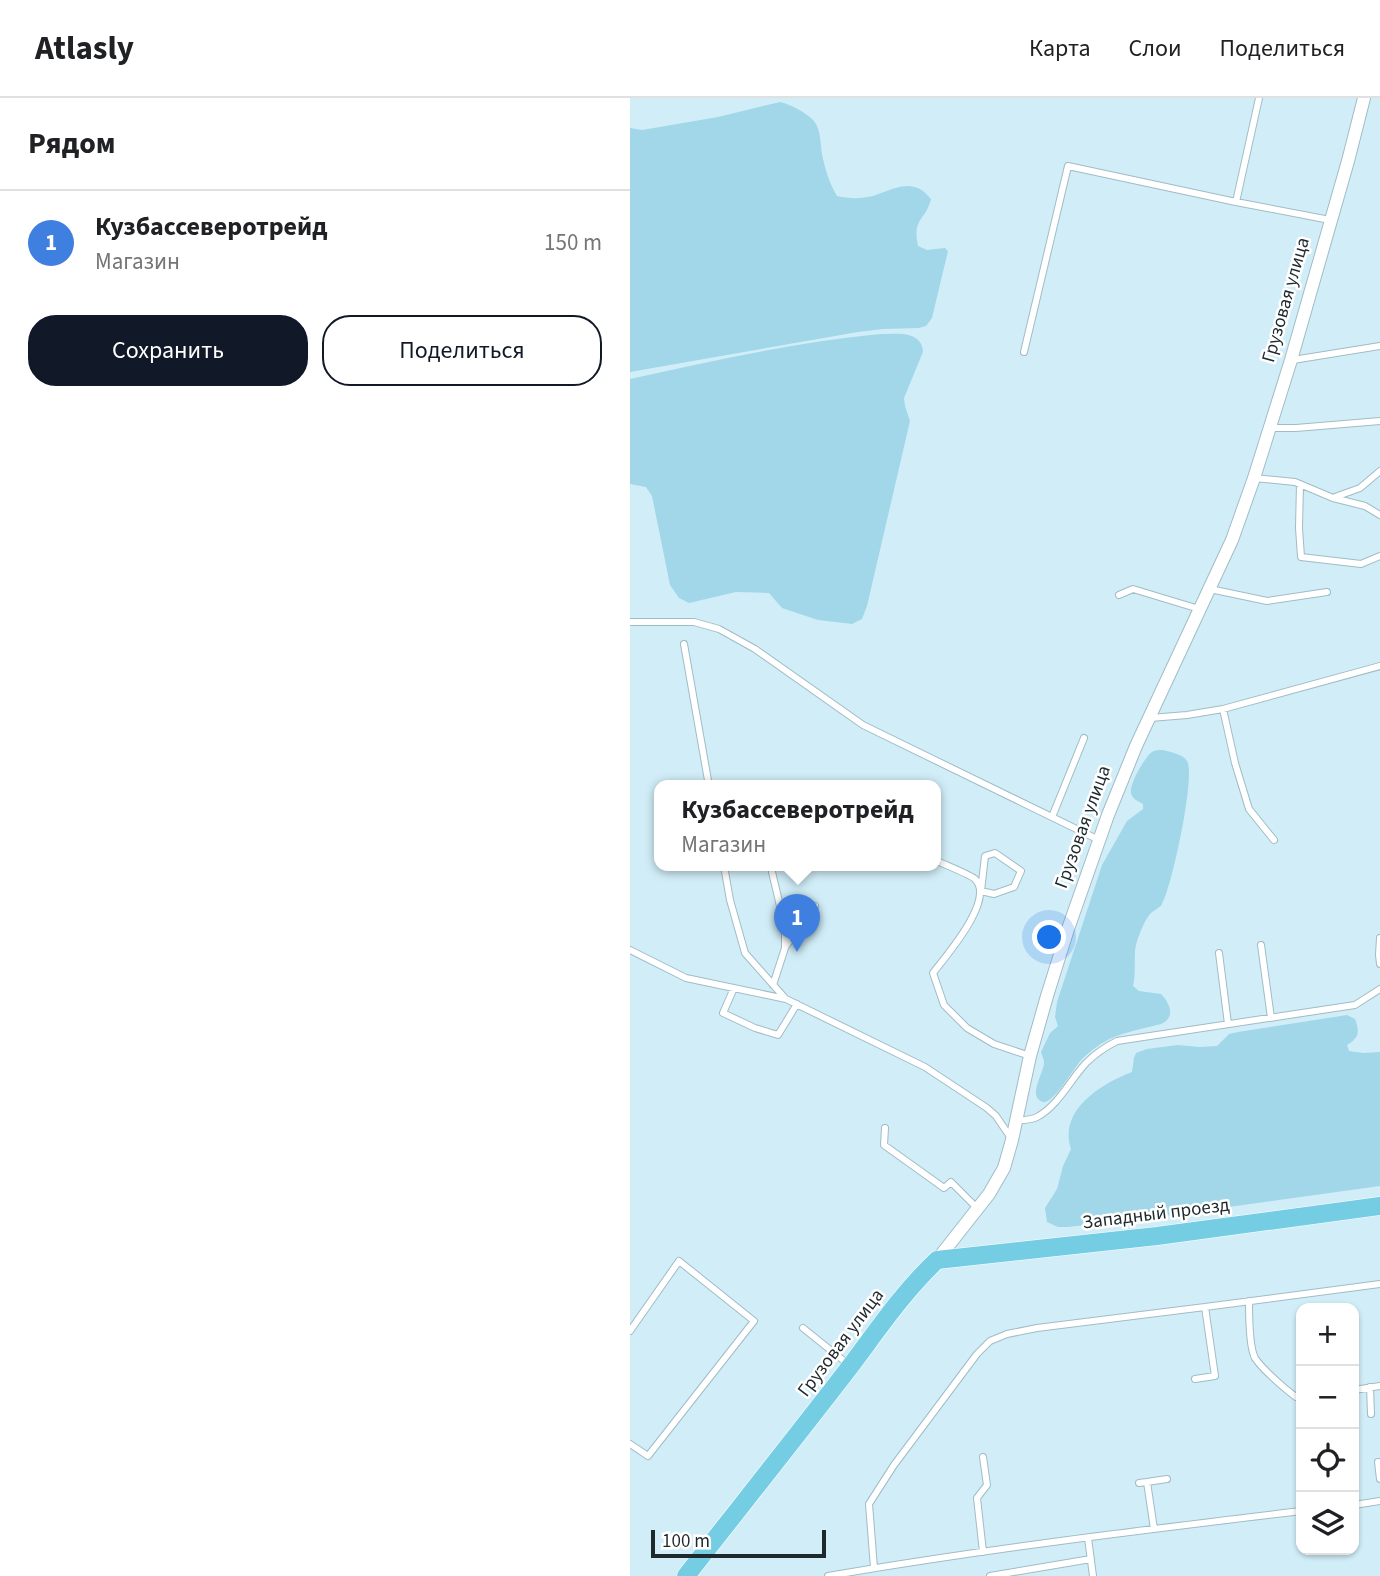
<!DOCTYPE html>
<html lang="ru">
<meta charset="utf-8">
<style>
:root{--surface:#fff;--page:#f2f2f2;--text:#202124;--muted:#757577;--line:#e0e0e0;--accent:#111827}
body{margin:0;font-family:"Source Sans 3",sans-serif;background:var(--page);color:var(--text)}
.controls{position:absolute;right:21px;bottom:21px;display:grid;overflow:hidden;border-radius:14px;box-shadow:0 2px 5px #0004}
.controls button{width:63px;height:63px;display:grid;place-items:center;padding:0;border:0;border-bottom:2px solid var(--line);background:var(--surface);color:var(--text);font:35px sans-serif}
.scale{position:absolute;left:21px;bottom:18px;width:175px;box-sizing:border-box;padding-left:7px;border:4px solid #1e292d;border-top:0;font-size:19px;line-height:24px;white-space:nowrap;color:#1e292d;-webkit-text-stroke:5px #fff;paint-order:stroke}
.you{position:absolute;left:420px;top:840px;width:24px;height:24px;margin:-18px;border:5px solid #fff;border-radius:50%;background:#1a73e8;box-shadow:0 0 0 10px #1a73e833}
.badge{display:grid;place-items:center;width:46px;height:46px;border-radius:50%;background:var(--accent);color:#fff;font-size:23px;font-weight:700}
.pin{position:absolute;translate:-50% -58px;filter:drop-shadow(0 2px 4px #0008)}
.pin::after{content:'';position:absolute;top:37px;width:24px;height:21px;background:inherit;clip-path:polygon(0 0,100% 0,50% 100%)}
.popup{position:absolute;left:24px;top:682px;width:287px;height:91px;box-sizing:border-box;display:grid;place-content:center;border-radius:14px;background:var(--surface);filter:drop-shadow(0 2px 5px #0005);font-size:23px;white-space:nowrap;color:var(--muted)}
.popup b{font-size:26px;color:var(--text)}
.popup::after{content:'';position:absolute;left:50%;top:100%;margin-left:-14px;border:14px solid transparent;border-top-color:var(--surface)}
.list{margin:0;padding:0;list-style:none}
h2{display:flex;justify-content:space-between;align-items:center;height:91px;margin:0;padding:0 28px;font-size:30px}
h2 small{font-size:23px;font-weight:400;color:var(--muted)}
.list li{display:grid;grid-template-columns:46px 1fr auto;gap:21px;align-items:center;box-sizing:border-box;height:105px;padding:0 28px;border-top:2px solid var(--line)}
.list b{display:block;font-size:26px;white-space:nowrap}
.list p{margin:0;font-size:23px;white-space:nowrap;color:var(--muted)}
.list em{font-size:23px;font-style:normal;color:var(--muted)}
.actions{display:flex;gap:14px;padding:21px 28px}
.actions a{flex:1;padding:16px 0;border:2px solid var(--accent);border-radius:28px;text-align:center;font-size:24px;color:var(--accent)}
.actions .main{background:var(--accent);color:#fff}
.icon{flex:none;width:38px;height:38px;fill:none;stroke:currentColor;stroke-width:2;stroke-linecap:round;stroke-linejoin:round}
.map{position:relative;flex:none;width:750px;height:1478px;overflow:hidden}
header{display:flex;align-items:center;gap:42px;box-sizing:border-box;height:98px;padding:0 35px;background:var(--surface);border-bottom:2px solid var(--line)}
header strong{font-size:33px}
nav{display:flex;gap:38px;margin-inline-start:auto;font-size:24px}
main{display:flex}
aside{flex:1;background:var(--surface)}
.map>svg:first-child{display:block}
.green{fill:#a1d7e8}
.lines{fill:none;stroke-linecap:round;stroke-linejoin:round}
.service-casing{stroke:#a0bcc5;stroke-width:8}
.minor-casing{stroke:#a0bcc5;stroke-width:14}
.primary-casing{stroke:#fff;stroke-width:19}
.service{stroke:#fff;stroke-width:6}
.minor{stroke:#fff;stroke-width:12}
.primary{stroke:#74cde2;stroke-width:18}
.labels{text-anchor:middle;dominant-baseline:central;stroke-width:5;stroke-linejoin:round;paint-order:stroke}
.street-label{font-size:19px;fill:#1e292d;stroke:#fff}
</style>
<header>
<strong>Atlasly</strong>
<nav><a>Карта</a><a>Слои</a><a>Поделиться</a></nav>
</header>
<main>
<aside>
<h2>Рядом<small></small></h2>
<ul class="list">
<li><span class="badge" style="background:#3f7fe0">1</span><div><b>Кузбассеверотрейд</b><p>Магазин</p></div><em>150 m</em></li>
</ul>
<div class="actions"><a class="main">Сохранить</a><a>Поделиться</a></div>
</aside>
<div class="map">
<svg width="750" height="1478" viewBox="0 0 750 1478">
<rect width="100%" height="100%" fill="#d1eef8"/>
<path class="green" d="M150,4C160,6 177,15 184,23C192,33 190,50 193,61C196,74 200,86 207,98C220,101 233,101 246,97C268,89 284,80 301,101C296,123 282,119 288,148L297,152L315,150L318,153L302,220L296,228L289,230L253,231L228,234L0,274V30L12,32L88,19Z
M250,236C266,236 292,232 293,254L274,300L275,308L280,323L237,508L232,521L222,526L188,522L152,510L139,495L106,494L59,505L49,500L40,487L22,398L16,389L0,386V281C82,263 166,244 250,236Z
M533,652C540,654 553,656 557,663C566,677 542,789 532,806C530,810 524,812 520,816C515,822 511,832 508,840C502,855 507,872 503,888L509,893L531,896C540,905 546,920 531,926C498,935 479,935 452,961C445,968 423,1007 413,1004C396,999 415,973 414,964C414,961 412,958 411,954L420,935L428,928L425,919L427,904L472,767L497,723L513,711V706C508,703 502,701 501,695C499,686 515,659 522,654C525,652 529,652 533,652Z
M717,917L725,921C730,934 729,940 717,947L719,953L733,955L750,954V1088L505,1122L437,1129H428L417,1124L415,1110L427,1091L433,1068L441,1051C428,1012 471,986 502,974L504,960L506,955L517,951L548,947L570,949L587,948L599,936L608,934Z"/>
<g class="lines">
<g class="service-casing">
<path id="service" d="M606,104L629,0
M394,254L438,68L606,104L700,122
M663,262L750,248
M640,330H666L750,323
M624,380L665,384L703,400L735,408L750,417
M670,386L669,430L671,459L731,466L750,458
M705,399L730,390L750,373
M580,491L637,503L697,494
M489,497L503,491L569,511
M0,524H64L89,531L125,551L233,627L469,742
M54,546L79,688
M593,611L605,665L619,711L644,742
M520,620L557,617L593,611L750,568
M422,719L454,640
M365,755L391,773L384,789L364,796L351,793L355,758Z
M305,762C313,766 341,777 345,781C366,801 316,858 303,875L314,907L337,930L364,946L400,958
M94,768L100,802L115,855L154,899
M142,774L155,829V850L143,887
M750,840L749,857L750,866
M631,847L641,920
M156,848L185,808
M0,852L56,880L156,901L295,969L357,1010L366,1018L381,1040
M589,855L598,926
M104,890L93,915L125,930L148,937L167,906
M386,1023C393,1022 401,1022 407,1019C428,1008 440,982 456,965C465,956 475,949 487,943L725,907L750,891
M255,1030L254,1047L314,1090L321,1084L347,1110
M619,1203C619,1217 619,1249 625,1260C632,1271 655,1291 666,1299L671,1298
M173,1230L219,1267
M0,1233L49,1163L124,1223L18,1358L0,1346
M565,1281L585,1278L575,1209L750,1186
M740,1289L741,1316
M724,1292L750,1288
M353,1359L357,1387L347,1400L353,1454
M748,1364L750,1381
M517,1384L537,1381
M509,1385L517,1384L524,1431
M724,1407L750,1403
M458,1440L463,1478
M244,1470L239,1406L264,1367L347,1256L360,1243L377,1236L407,1230L575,1209
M198,1478C355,1451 513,1432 671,1413
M360,1478L461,1461"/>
</g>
<g class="minor-casing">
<path id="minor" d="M307,1162L359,1096L374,1070L382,1042L400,958L417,898L438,831L478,717L506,648L602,442L624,380L661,262L718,63L734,0"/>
</g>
<g class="primary-casing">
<path id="primary" d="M56,1478C110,1409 165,1340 219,1270C247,1233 273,1194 307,1162L527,1138L750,1108"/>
</g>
<use href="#service" class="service"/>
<use href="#minor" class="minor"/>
<use href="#primary" class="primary"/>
</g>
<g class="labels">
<g class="street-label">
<text transform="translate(656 202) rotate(-74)">Грузовая улица</text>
<text transform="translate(453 729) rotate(-70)">Грузовая улица</text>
<text transform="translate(526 1116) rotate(-7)">Западный проезд</text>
<text transform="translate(211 1245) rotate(-53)">Грузовая улица</text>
</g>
</g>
</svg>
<div class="controls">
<button>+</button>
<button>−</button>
<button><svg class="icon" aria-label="locate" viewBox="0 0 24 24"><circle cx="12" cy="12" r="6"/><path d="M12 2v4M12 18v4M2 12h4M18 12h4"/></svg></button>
<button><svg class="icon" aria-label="layers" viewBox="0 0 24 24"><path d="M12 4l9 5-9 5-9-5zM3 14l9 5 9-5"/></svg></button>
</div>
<div class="scale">100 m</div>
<div class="you"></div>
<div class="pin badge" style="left:167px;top:854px;background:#3f7fe0">1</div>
<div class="popup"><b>Кузбассеверотрейд</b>Магазин</div>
</div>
</main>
